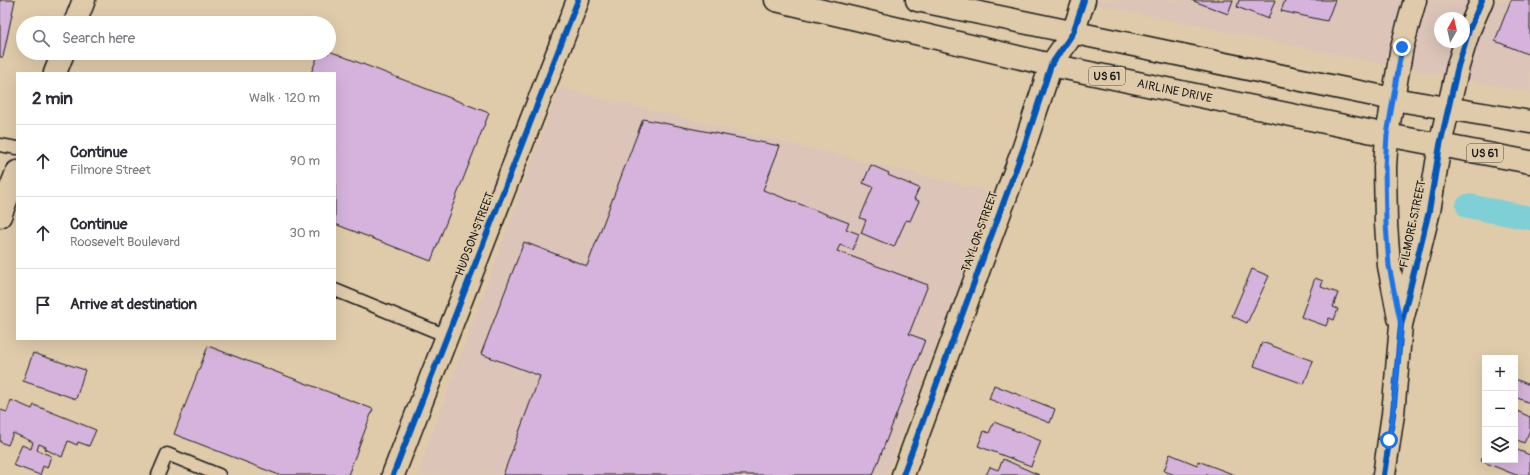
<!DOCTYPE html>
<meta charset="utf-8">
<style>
:root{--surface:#fff;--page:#f7f7f7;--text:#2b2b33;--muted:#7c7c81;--line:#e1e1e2}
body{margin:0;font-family:Pangolin,sans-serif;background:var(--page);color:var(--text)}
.controls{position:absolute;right:12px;bottom:12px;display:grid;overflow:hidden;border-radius:0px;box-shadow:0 4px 16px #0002}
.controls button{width:36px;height:36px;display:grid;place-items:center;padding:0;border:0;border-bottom:1px solid var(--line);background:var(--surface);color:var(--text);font:20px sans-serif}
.compass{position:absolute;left:1434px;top:12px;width:36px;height:36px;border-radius:50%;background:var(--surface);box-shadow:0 4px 16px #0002;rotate:8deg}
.stop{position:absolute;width:12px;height:12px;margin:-9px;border:3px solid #1a73e8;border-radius:50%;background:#fff}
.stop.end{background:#1a73e8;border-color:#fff;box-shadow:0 1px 4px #0008}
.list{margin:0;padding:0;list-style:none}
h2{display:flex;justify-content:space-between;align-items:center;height:52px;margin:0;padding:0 16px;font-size:17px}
h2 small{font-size:13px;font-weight:400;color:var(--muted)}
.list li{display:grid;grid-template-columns:26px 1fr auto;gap:12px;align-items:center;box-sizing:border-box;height:72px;padding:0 16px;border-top:1px solid var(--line)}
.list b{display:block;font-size:15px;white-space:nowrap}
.list p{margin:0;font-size:13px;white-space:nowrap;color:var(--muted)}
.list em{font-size:13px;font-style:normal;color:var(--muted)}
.icon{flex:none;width:22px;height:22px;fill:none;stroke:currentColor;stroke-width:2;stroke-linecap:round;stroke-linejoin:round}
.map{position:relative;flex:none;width:1530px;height:475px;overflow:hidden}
.search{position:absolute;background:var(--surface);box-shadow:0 4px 16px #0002;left:16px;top:16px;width:320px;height:44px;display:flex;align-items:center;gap:10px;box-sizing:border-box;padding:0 14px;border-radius:22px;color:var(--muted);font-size:15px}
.panel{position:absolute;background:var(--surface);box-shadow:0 4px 16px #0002;left:16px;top:72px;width:320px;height:268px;border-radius:0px}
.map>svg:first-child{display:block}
.built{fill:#dcc4b9;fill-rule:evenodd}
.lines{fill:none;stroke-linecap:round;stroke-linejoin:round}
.canal{stroke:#7ecfd6;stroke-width:24}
.building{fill:#d6b3dd;stroke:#1c1c1c}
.lane-casing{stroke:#1c1c1c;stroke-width:15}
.street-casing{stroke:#1c1c1c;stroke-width:25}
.secondary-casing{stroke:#1c1c1c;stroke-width:25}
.highway-casing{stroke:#1c1c1c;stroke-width:25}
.lane{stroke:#dfcbaa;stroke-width:12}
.street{stroke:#dfcbaa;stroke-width:22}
.secondary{stroke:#dfcbaa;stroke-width:22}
.highway{stroke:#dfcbaa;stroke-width:22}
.cycleway-casing{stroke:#dfcbaa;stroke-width:8}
.cycleway{stroke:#0057b8;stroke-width:6}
.route{stroke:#1a73e8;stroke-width:5}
.labels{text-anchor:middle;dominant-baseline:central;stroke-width:3;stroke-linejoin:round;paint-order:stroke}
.shield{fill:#dfcbaa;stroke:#565047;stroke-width:1}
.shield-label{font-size:11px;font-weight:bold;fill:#1c1c1c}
.street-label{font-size:12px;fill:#1c1c1c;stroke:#dfcbaa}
</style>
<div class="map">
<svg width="1530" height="475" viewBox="0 0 1530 475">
<rect width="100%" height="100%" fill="#dfcbaa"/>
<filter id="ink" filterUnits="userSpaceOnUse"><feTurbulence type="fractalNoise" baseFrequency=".025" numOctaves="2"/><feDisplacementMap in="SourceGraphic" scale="8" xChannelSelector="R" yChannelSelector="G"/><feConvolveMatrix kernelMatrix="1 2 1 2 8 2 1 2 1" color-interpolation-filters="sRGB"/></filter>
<g filter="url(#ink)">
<path class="built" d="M1073,0H1530V92L1358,59ZM1440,18H1464V42H1440Z
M559,88L995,193L886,475H417Z"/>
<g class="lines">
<path class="canal" d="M1468,206L1530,218"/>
</g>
<path class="building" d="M0,0H15L3,57H0Z
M1191,0H1233L1228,14Z
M1239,0H1275L1268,19L1237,7Z
M1285,0H1335L1327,21L1281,11Z
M1511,0H1530V55L1495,41Z
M329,51L489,113L431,261L335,224V73H311L319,53H329Z
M643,119L780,146L763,190L849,223L846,229L859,234L853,250L840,245L837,251L928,285L909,334L925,340L873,475H503L540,376L481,354L524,242L587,266Z
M871,165L889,173L888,175L919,188L914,199L919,201L910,221L906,220L894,247L861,233L866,220L860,218L873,187L863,183Z
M1252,269L1269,276L1247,323L1232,316Z
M1315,278L1323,281L1321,287L1338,293L1333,307L1338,309L1334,320L1329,318L1326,326L1301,317Z
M1262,342L1313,361L1304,384L1254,366Z
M208,346L373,409L348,475H279L174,434Z
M33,353L85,370L76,399L23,381Z
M1515,379L1530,385V403L1515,397Z
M994,385L1055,409L1050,423L989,399Z
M11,400L32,409L34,405L96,430L89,446L78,442L77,445L68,441L62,457L45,449L46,447L39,444L37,450L51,456L47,468L43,466L40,475L13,465L22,445L31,449L33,442L13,433L8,445L0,442V413L1,410L7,412Z
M1515,410L1530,417V430L1524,443L1515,439Z
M994,422L1041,441L1031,466L978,446L984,431L989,433Z
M1515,449L1530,455V475H1516L1481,461L1485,452V460H1515Z
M1170,454L1197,465L1198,461L1235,475H1175L1164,471Z
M1003,459L1039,475H986L990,467L998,470Z"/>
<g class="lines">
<g class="lane-casing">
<path id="lane" d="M0,145L17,148
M335,290L447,336
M158,475L167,454L219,475"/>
</g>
<g class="street-casing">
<path id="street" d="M75,23L84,0
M55,73L63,53
M0,216L17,172
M393,475L578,0
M903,475L1024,147L1051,65L1073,33L1084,0"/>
</g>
<g class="secondary-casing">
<path id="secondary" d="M1399,318L1389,266L1386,224L1385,167L1387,135L1393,99L1402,47L1415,0
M1384,475L1393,414L1401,325L1429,211L1440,145L1458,66L1469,30L1482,0"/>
</g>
<g class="highway-casing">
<g id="highway">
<path id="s1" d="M776,0L1051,65L1387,135L1530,162"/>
<path d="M917,0L1393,99L1530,122"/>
</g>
</g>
<use href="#lane" class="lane"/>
<use href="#street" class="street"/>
<use href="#secondary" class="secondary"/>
<use href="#highway" class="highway"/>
<g class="cycleway-casing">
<path id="cycleway" d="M393,475L578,0
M903,475L1024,147L1051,65L1073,33L1084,0
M1384,475L1393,414L1401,325L1429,211L1440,145L1458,66L1469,30L1482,0"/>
</g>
<use href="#cycleway" class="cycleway"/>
</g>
</g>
<g class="lines" filter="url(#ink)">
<path class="route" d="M1389,440L1393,414L1401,325L1389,266L1386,224L1385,167L1387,135L1402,47"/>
</g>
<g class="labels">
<g class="shield">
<rect x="1089" y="67" width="36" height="18" rx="3"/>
<rect x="1467" y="144" width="36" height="18" rx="3"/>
</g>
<g class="shield-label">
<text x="1107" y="76">US 61</text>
<text x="1485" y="153">US 61</text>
</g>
<g class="street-label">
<text stroke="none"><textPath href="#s1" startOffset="409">AIRLINE DRIVE</textPath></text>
<text transform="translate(1413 224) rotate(-78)">FILMORE STREET</text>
<text transform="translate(980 232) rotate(-70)">TAYLOR STREET</text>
<text transform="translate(475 234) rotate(-69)">HUDSON STREET</text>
</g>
</g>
</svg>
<div class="controls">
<button>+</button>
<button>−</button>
<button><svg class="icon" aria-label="layers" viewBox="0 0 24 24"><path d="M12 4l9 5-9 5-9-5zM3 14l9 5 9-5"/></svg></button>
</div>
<svg class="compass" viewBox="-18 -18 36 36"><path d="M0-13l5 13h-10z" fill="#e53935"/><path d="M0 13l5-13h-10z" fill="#7c7c81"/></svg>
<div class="stop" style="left:1389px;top:440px"></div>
<div class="stop end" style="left:1402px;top:47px"></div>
<div class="search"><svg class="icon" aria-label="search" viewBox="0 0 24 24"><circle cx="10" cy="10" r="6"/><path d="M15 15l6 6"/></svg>Search here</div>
<section class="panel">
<h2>2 min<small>Walk · 120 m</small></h2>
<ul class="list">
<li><svg class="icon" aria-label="ahead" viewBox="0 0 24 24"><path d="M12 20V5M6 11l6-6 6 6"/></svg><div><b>Continue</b><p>Filmore Street</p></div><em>90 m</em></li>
<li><svg class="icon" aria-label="ahead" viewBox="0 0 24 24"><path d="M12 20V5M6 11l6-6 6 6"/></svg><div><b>Continue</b><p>Roosevelt Boulevard</p></div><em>30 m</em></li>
<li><svg class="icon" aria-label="arrive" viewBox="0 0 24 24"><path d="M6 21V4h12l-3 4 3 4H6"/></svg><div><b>Arrive at destination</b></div></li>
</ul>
</section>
</div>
